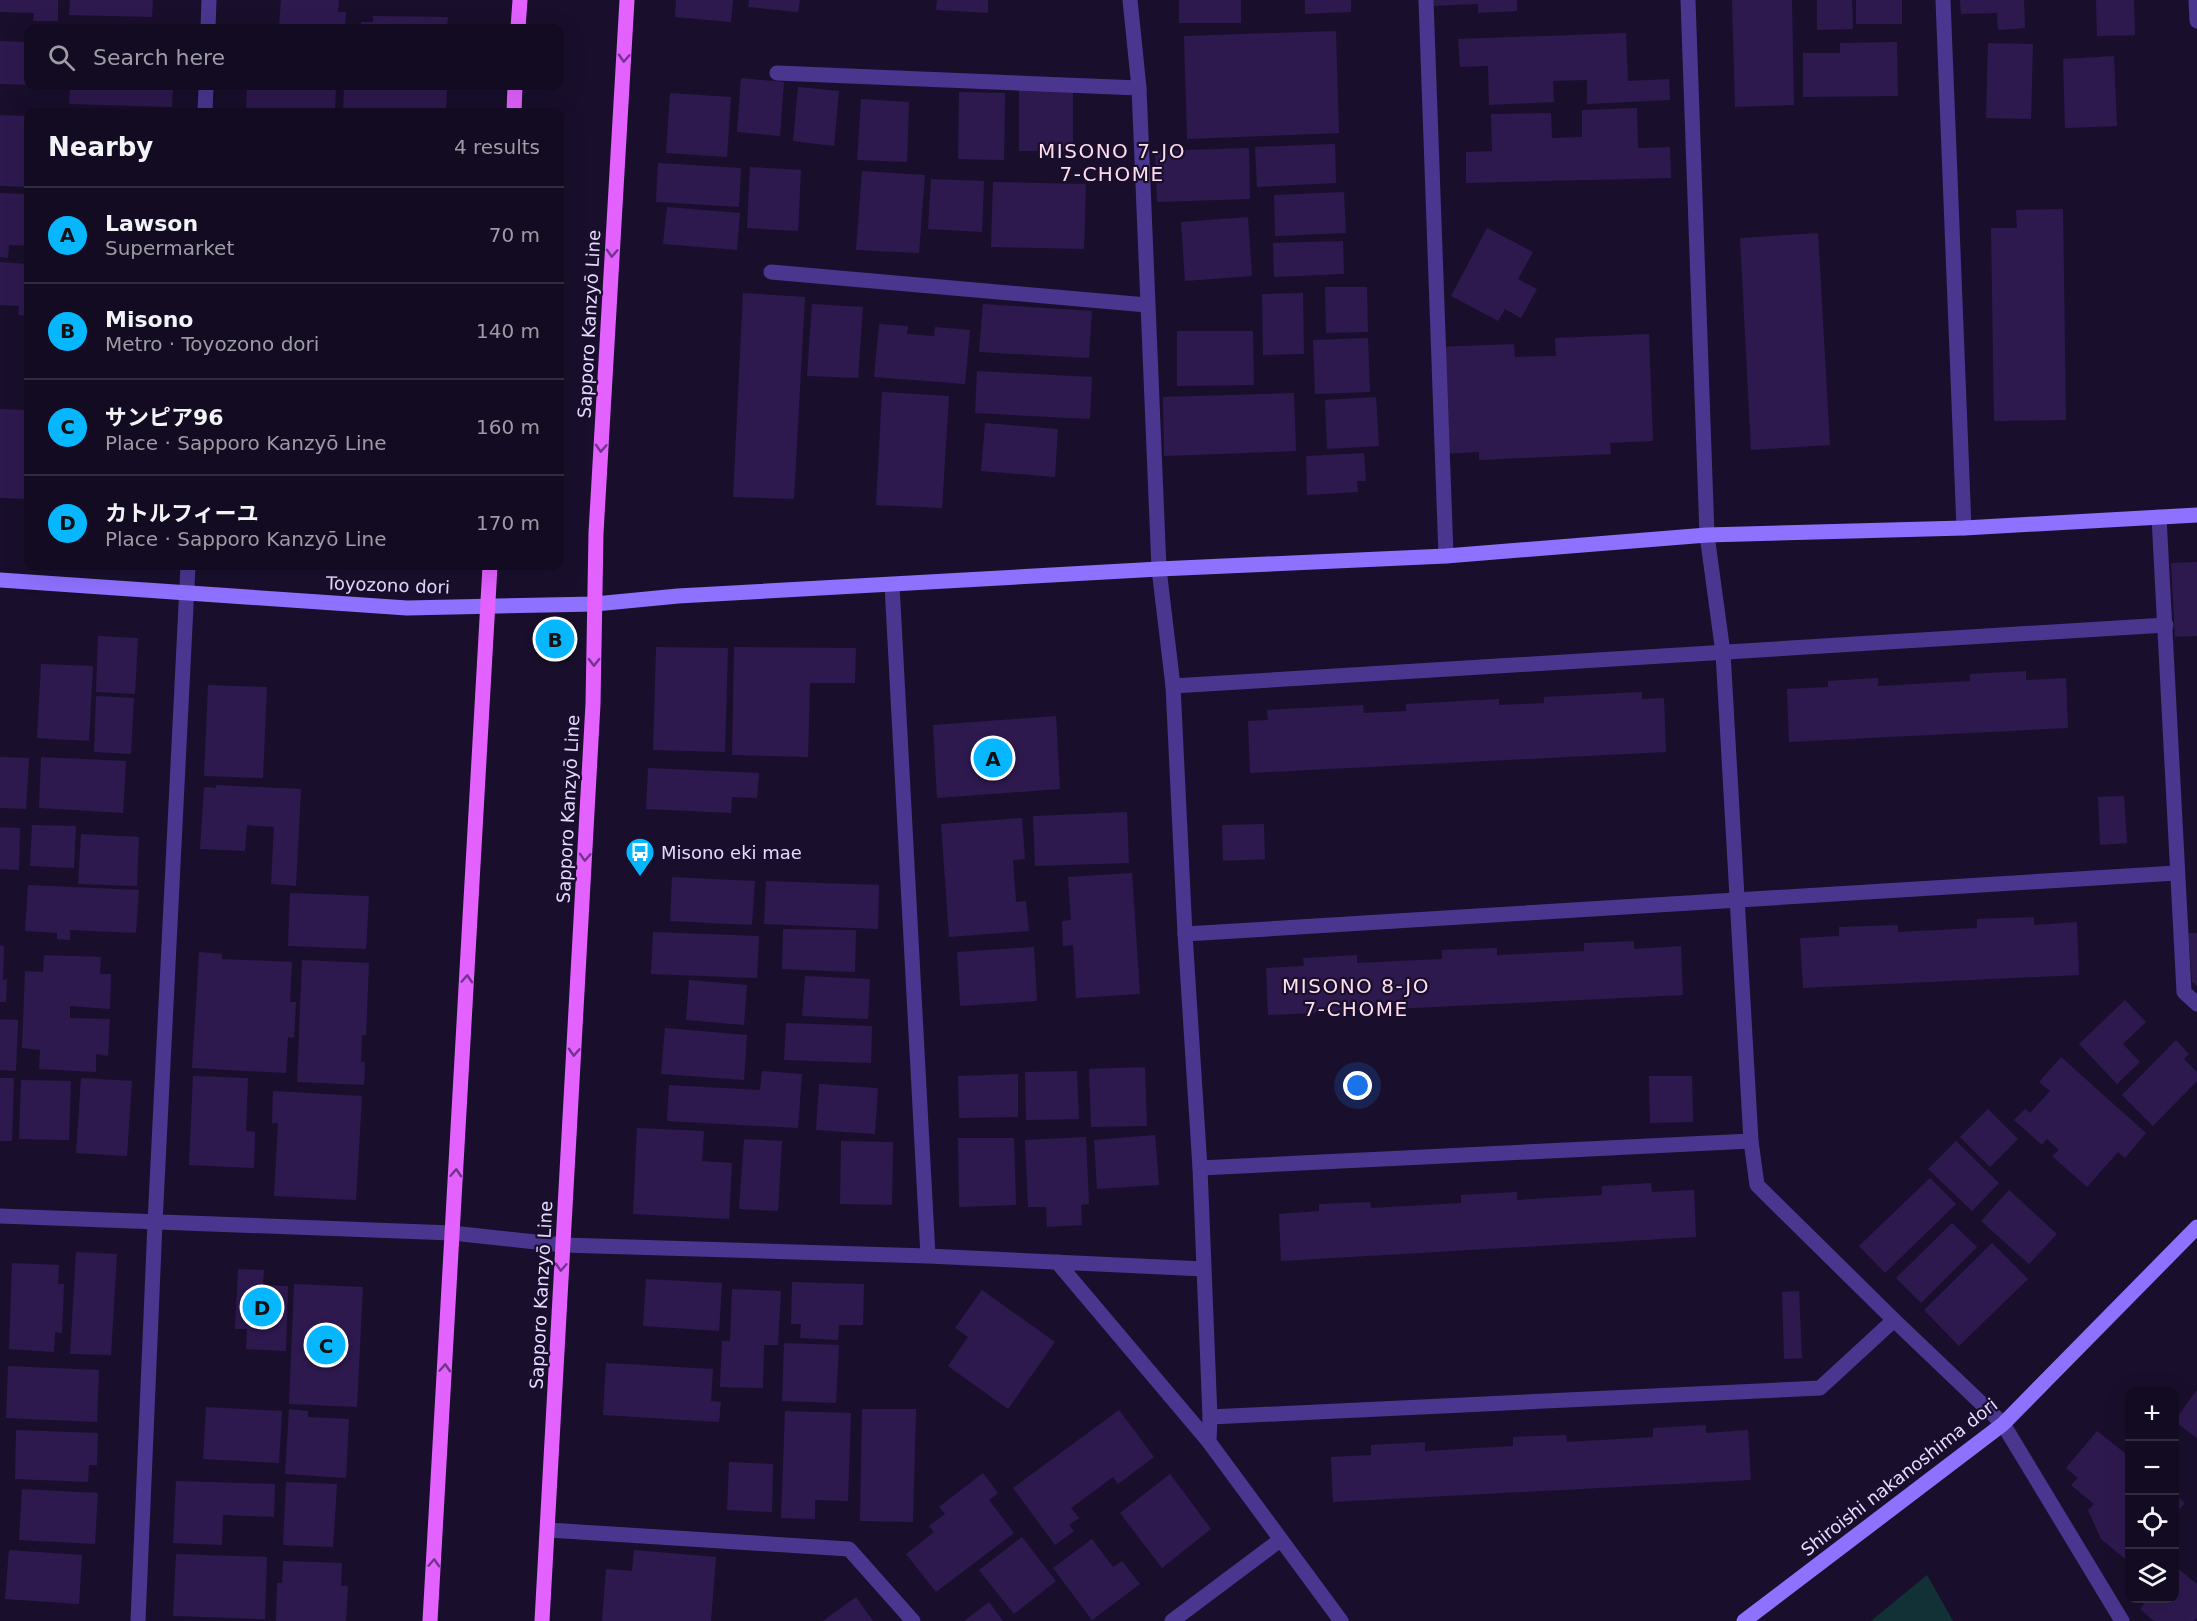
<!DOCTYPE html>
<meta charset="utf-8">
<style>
:root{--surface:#130b21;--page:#20192e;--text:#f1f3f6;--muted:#9d9ba5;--line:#322b3f;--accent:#06b7ff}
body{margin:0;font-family:"DejaVu Sans","Noto Sans JP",sans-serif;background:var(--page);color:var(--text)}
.controls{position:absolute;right:18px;bottom:18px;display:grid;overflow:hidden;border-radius:12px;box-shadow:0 6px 24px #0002}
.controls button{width:54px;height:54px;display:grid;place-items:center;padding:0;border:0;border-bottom:2px solid var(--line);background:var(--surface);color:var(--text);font:30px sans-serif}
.you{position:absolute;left:1358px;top:1086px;width:21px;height:21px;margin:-15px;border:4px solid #fff;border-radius:50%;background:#1a73e8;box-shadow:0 0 0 9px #1a73e833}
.badge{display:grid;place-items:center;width:39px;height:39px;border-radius:50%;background:var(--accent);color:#111;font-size:20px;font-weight:700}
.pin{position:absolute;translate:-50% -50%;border:3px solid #fff;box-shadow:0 2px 6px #0006}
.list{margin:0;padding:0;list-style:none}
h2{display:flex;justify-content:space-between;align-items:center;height:78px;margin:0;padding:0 24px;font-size:26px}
h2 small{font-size:20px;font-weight:400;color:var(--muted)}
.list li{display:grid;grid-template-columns:39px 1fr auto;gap:18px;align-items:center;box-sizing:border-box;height:96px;padding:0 24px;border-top:2px solid var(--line)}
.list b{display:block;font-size:22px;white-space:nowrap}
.list p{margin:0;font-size:20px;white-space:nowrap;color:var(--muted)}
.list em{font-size:20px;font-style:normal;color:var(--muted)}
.icon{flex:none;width:33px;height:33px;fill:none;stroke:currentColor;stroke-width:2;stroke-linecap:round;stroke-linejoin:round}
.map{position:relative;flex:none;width:2197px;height:1621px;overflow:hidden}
.search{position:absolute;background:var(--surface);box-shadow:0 6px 24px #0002;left:24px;top:24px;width:540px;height:66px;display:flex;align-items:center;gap:15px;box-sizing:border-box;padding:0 21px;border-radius:12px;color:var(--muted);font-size:22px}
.panel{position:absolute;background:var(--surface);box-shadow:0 6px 24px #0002;left:24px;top:108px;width:540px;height:462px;border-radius:12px}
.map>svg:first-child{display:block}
.green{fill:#113137}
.building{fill:#2e194f}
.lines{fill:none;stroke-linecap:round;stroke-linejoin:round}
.lane{stroke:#4a368f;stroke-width:15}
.street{stroke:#4a368f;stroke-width:15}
.secondary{stroke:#8f71ff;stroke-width:15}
.primary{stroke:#e261ff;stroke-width:15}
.oneway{stroke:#73348b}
.labels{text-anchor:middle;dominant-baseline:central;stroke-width:4.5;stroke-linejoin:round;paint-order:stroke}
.street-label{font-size:18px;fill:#e5daff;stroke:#190f2c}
.poi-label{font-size:18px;fill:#e5daff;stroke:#190f2c;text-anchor:start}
.neighbourhood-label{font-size:20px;letter-spacing:1.5px;fill:#ffdcec;stroke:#190f2c}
</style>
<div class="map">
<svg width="2197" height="1621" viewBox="0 0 2197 1621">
<rect width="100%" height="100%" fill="#190f2c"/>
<path class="green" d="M1927,1575L1953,1621H1871Z"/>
<path class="building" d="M0,0H58V21H33L34,13L0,12Z
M70,0H153L152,17L69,15Z
M281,0H339L338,12H346L345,28H279Z
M676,0H733L731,22L675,17Z
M749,0H800L798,12L748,7Z
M937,0H988V13L936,10Z
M1179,0H1241V23H1179Z
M1305,0H1351V12L1305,14Z
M1433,0H1517V11L1478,13V4L1433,6Z
M1732,0H1792L1794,105L1735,107Z
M1817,0H1852L1853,29L1817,30Z
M1856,0H1902V24H1856Z
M1960,0H2024L2025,28L1998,30L1997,13L1961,14Z
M2096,0H2134L2135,35L2097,36Z
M373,16L448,17L447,28H361V22H373Z
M1336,31L1339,133L1187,139L1184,36Z
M1626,33L1628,81L1669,79L1670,100L1587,104V80L1553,81L1554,102L1489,105L1488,66L1460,67L1458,39Z
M0,41L28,42V85L0,84Z
M1897,42L1898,96L1803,97V53H1840V43Z
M1988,43L2033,44L2031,119L1986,118Z
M2114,56L2117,126L2065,128L2063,59Z
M741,78L784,82L780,136L737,132Z
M1019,83L1073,84V151H1019Z
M70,86H173L172,107L69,104Z
M247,86H336L335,112H246Z
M344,86H447L446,112H343Z
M798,87L839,91L834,146L793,141Z
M959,92L1005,93L1004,160L958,159Z
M670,93L731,97L727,157L666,153Z
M861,99L909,102L907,162L857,160Z
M1637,108L1638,148L1670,147L1671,178L1466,183V152L1492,151L1491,114L1551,113L1552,138L1582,137V110Z
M0,115L28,116V187L0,186Z
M1335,144L1336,183L1257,187L1255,147Z
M1249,148L1250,199L1157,202L1155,151Z
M658,163L741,168L739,207L656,202Z
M750,167L801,170L798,231L747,228Z
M862,171L925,175L919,253L856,250Z
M931,179L984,181L982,232L928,229Z
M993,182L1086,184L1084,249L991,247Z
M1344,192L1346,233L1275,236L1274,195Z
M0,193L28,194V246L9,245L8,258L0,257Z
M667,207L740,213L737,250L663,244Z
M2063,209L2066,420L1994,421L1991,228H2017L2016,210Z
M1248,217L1252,276L1185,281L1181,222Z
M1487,228L1533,252L1518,279L1537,289L1521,318L1505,309L1498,321L1451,296Z
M1818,233L1830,445L1751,450L1740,238Z
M1343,241L1344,274L1274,277L1273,243Z
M0,262L28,264V316L18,315L19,306L0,305Z
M1325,287H1367L1368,332L1326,333Z
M743,293L805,297L794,499L733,497Z
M1303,293L1304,354L1263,355L1262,294Z
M812,304L863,307L858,378L807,376Z
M983,304L1092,311L1089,358L979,352Z
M879,324L908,326L907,334L934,336L935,327L970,330L965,384L874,377Z
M1177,331H1253L1254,385L1177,386Z
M1649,334L1653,441L1610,443L1611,454L1479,460V452L1443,454L1438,347L1514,344L1515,357L1556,356L1555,338Z
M1368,338L1370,392L1315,394L1313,340Z
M977,371L1092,377L1090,419L975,413Z
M882,392L949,396L942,508L876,505Z
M1294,393L1296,451L1164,456L1163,397Z
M1376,397L1379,446L1327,449L1325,400Z
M0,409L28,410V499L0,498Z
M985,423L1058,429L1055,477L981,471Z
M1364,453L1366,481H1357L1358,492L1307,495L1306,456Z
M2197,562V636L2175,637L2171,563Z
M98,636L138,638L135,694L96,692Z
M656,647L728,648L725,752L653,750Z
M734,647L856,648L855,683H810L808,757L732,755Z
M41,664L93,666L89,741L37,738Z
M2026,671V680L2066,678L2068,728L1789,742L1787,689L1828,687V681L1878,678V686L1970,681V674Z
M208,685L267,687L263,778L204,776Z
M1642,692V699L1664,698L1666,752L1250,773L1248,721L1268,720L1267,710L1363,705L1364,713L1406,711V704L1499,699V705L1544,703V697Z
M96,696L134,698L131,754L94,752Z
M1056,716L1060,789L937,798L933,725Z
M0,757L29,758L26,809L0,808Z
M41,757L126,761L123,813L39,808Z
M648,768L759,773L757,798L732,797L731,813L646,809Z
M216,785L301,789L296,886L271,884L274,827L247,825L245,851L200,849L204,787L216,788Z
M2124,796L2127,843L2100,845L2098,797Z
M1127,812L1129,863L1035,866L1033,816Z
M1022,818L1025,859L1013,860L1016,902L1026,901L1029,931L949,937L941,824Z
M1264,824L1265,859L1223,861L1222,825Z
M32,825L76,826L74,868L30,866Z
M0,827L20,828L19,870L0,869Z
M81,834L139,837L137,886L78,884Z
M1132,873L1140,994L1076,998L1073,945L1063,946L1062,921L1071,920L1068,877Z
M672,877L755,881L752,925L670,921Z
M766,881L879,885L878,929L764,924Z
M28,885L139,890L136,933L70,930V940L57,939V933L25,931Z
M290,893L369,896L366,949L288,946Z
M2034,917V925L2077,922L2079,975L1803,988L1800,938L1839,936V927L1898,925V932L1977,928V919Z
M783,929L856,930L855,972L782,969Z
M653,932L759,936L757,978L651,974Z
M2188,933H2197V986L2192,982Z
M1634,941V949L1681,946L1683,995L1268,1015L1266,968L1304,966L1303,958L1357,955V963L1442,959V950L1497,948V955L1584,951V943Z
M0,945L4,946L3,980L7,979L6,1002H0Z
M1034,947L1037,1001L960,1006L957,952Z
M199,952L222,954V959L292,962L290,1002H296L294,1038L288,1037L286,1073L192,1068Z
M44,955L101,957L100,974H111L110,1009L70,1006V1018L110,1019L108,1056L96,1054V1072L39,1069L40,1050L22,1048L25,971L43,972Z
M302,960L369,963L366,1035H362L361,1062H365L364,1085L297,1082Z
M805,976L870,979L868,1019L802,1016Z
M689,980L747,985L744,1025L686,1020Z
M2125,1000L2146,1022L2123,1044L2140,1062L2117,1084L2079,1044Z
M0,1019L18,1020L16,1071L0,1070Z
M786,1023L872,1026L871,1063L784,1060Z
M665,1028L747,1035L744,1080L661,1074Z
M2176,1040L2189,1054L2184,1059L2197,1072V1081L2153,1126L2122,1095Z
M2061,1057L2146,1133L2125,1158L2118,1152L2087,1187L2052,1156L2059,1150L2047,1139L2042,1145L2014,1120L2025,1109L2030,1113L2050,1091L2039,1082Z
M1145,1067L1147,1126L1091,1127L1089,1069Z
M762,1071L802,1074L798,1128L667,1121L669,1085L760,1090Z
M1077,1071L1079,1119L1026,1120L1025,1072Z
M1018,1074V1117L959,1118L958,1076Z
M193,1076L248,1078L246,1131L255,1132L254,1168L189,1165Z
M1649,1076H1692L1693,1122L1650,1123Z
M0,1078H14L12,1141H0Z
M81,1078L132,1081L127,1156L76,1153Z
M21,1080L71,1081L69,1140L19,1139Z
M819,1084L878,1088L875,1134L816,1130Z
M273,1091L362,1096L356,1200L274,1196L278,1123H272Z
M1988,1109L2018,1139L1990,1167L1960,1137Z
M637,1128L704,1131L702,1161L732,1163L729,1219L633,1214Z
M1155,1135L1159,1185L1097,1189L1094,1140Z
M1086,1137L1089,1204L1081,1205L1082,1225L1047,1227L1046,1207H1028L1025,1140Z
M958,1138H1014L1016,1205L959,1207Z
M744,1139L782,1141L778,1211L739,1209Z
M841,1141L893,1142L892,1205L840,1204Z
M1956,1141L1999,1183L1972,1211L1928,1169Z
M1930,1178L1956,1204L1885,1273L1859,1246Z
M1651,1183L1652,1192L1694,1190L1696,1237L1281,1261L1279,1214L1319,1211V1204L1370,1202L1371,1208L1461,1203V1195L1517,1192V1200L1602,1195V1186Z
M2009,1190L2057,1234L2029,1264L1981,1221Z
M1952,1223L1977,1247L1921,1303L1896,1278Z
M1992,1243L2028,1279L1959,1346L1924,1310Z
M76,1252L117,1254L111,1355L70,1354Z
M12,1263L59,1265L58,1284H64L62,1333L55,1332L54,1352L9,1349Z
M238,1269L264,1270L263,1285L288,1286L286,1351L246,1349L247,1329H235Z
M646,1279L722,1283L719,1331L643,1326Z
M792,1282L864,1284L863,1325H839L838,1340L800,1338L801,1324H791Z
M294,1284L363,1287L357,1407L289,1404Z
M732,1289L781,1291L778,1345H764L763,1388L720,1387L722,1341H730Z
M982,1290L1055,1342L1008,1409L948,1366L968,1337L955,1328Z
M1799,1291L1802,1358L1784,1359L1782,1292Z
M784,1343L839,1345L836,1403L782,1401Z
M606,1363L713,1369L711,1401L721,1402L719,1422L603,1415Z
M8,1366L99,1370L97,1422L6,1418Z
M2197,1390V1438L2174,1421Z
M206,1407L282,1411L279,1463L203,1459Z
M289,1409L308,1411V1417L349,1419L346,1478L285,1474Z
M862,1409H916L913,1522L860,1521Z
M1119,1410L1154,1457L1118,1484L1113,1477L1071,1508L1079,1518L1069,1525L1074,1531L1055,1545L1013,1488Z
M785,1411L851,1413L848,1501L815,1500V1519L781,1518Z
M1706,1425V1433L1748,1430L1751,1480L1333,1502L1331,1457L1371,1455V1445L1425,1442V1451L1513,1446V1437L1566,1435L1567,1442L1653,1437V1428Z
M16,1430L98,1433L97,1465H89L88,1482L15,1479Z
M2097,1431L2130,1457V1563L2101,1539L2088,1510L2094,1504L2071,1485L2078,1478L2066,1468Z
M729,1462L773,1464L772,1512L727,1510Z
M983,1473L998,1493L989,1500L1014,1533L936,1592L906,1554L934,1532L929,1526L945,1514L939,1507Z
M1170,1474L1211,1529L1162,1568L1120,1513Z
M176,1481L275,1484L274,1517L223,1515L222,1545L173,1543Z
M286,1482L337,1484L333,1547L283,1545Z
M22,1489L98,1493L95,1544L19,1540Z
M2174,1494L2185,1503L2174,1515Z
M1022,1537L1056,1581L1014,1614L979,1570Z
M1092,1539L1113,1567L1122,1561L1140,1584L1092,1620L1053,1568Z
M9,1550L82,1555L79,1604L5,1599Z
M634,1550L716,1557L711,1621H602L606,1569L632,1571Z
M176,1554L267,1557L265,1619L173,1616Z
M283,1561L342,1563L341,1586H348L346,1621H276L277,1583H282Z
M2175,1566L2197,1584V1618L2194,1621H2154L2140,1609L2149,1598H2174Z
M856,1597L873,1621H823Z
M989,1602L1003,1621H964Z"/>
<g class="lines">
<path class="lane" d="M777,73L1139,88
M771,272L1147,305
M1173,686L2166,625
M1185,934L2176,873
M1200,1168L1751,1141
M1210,1417L1820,1388L1894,1320"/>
<path class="street" d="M1130,0L1139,88L1159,569L1173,686L1185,934L1200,1168L1210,1417L1209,1442
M1426,0L1446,556
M1688,0L1707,535L1723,653L1751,1141L1757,1185L1894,1320L2003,1424L2122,1621
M1943,0L1964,528
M2196,0L2197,21
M208,28L209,0
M205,112L206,86
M2159,517L2184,992L2197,1004
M892,585L928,1256
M0,1216L452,1233L563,1245L928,1256L1204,1269
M1057,1262L1209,1442L1341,1621
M548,1530L849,1549L913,1621
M138,1621L155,1223L188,566
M1172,1621L1280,1540"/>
<path class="secondary" d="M0,580L407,608L595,604L678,596L1159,569L1446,556L1707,535L1964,528L2197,515
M1744,1621L2003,1424L2197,1227"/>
<path class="primary" d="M518,28L520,0
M514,112L515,86
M430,1621L490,566
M542,1621L593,704L596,533L627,0"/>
</g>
<defs><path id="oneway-chevron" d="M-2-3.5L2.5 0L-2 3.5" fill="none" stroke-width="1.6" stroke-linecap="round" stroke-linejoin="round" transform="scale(1.5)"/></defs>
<g class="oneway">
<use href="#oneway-chevron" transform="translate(624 58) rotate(93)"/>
<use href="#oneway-chevron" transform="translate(612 253) rotate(93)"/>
<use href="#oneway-chevron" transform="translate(601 448) rotate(93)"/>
<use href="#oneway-chevron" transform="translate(594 662) rotate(91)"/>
<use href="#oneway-chevron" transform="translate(585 857) rotate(93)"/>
<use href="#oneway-chevron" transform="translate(467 979) rotate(-87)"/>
<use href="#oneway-chevron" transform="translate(574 1052) rotate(93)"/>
<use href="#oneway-chevron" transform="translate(456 1173) rotate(-87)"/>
<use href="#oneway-chevron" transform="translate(561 1267) rotate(93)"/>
<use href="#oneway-chevron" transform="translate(445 1368) rotate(-87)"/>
<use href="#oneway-chevron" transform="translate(434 1563) rotate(-87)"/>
</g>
<defs>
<g id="bus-pin" transform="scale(1.5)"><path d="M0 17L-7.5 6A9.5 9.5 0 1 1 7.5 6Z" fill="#06b7ff" stroke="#190f2c"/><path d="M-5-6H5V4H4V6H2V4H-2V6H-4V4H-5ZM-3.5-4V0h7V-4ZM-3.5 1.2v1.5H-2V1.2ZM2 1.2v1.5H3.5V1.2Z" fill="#fff"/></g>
</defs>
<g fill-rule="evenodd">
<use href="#bus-pin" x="640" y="852"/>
</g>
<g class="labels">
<g class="street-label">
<text transform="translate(589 324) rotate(-87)">Sapporo Kanzyō Line</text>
<text transform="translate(388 585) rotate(2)">Toyozono dori</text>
<text transform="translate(568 809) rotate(-87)">Sapporo Kanzyō Line</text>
<text transform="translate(541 1295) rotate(-87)">Sapporo Kanzyō Line</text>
<text transform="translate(1899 1477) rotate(-38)">Shiroishi nakanoshima dori</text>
</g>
<g class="poi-label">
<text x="661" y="852">Misono eki mae</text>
</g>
<g class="neighbourhood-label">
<text x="1112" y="151">MISONO 7-JO<tspan x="1112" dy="23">7-CHOME</tspan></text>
<text x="1356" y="986">MISONO 8-JO<tspan x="1356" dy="23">7-CHOME</tspan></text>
</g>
</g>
</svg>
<div class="controls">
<button>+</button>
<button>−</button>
<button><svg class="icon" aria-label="locate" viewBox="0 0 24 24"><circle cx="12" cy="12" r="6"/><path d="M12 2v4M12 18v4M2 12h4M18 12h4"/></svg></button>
<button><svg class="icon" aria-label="layers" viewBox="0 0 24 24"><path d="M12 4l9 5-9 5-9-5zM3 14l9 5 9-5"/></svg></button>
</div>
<div class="you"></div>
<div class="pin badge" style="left:993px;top:758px">A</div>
<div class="pin badge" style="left:555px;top:639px">B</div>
<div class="pin badge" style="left:326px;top:1345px">C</div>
<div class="pin badge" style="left:262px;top:1307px">D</div>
<div class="search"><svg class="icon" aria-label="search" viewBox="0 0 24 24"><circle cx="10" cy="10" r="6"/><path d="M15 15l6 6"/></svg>Search here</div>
<section class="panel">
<h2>Nearby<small>4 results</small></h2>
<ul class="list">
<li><span class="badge">A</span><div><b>Lawson</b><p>Supermarket</p></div><em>70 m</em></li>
<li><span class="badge">B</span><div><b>Misono</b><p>Metro · Toyozono dori</p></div><em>140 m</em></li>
<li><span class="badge">C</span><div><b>サンピア96</b><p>Place · Sapporo Kanzyō Line</p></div><em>160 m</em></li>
<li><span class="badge">D</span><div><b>カトルフィーユ</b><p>Place · Sapporo Kanzyō Line</p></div><em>170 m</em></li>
</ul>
</section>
</div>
